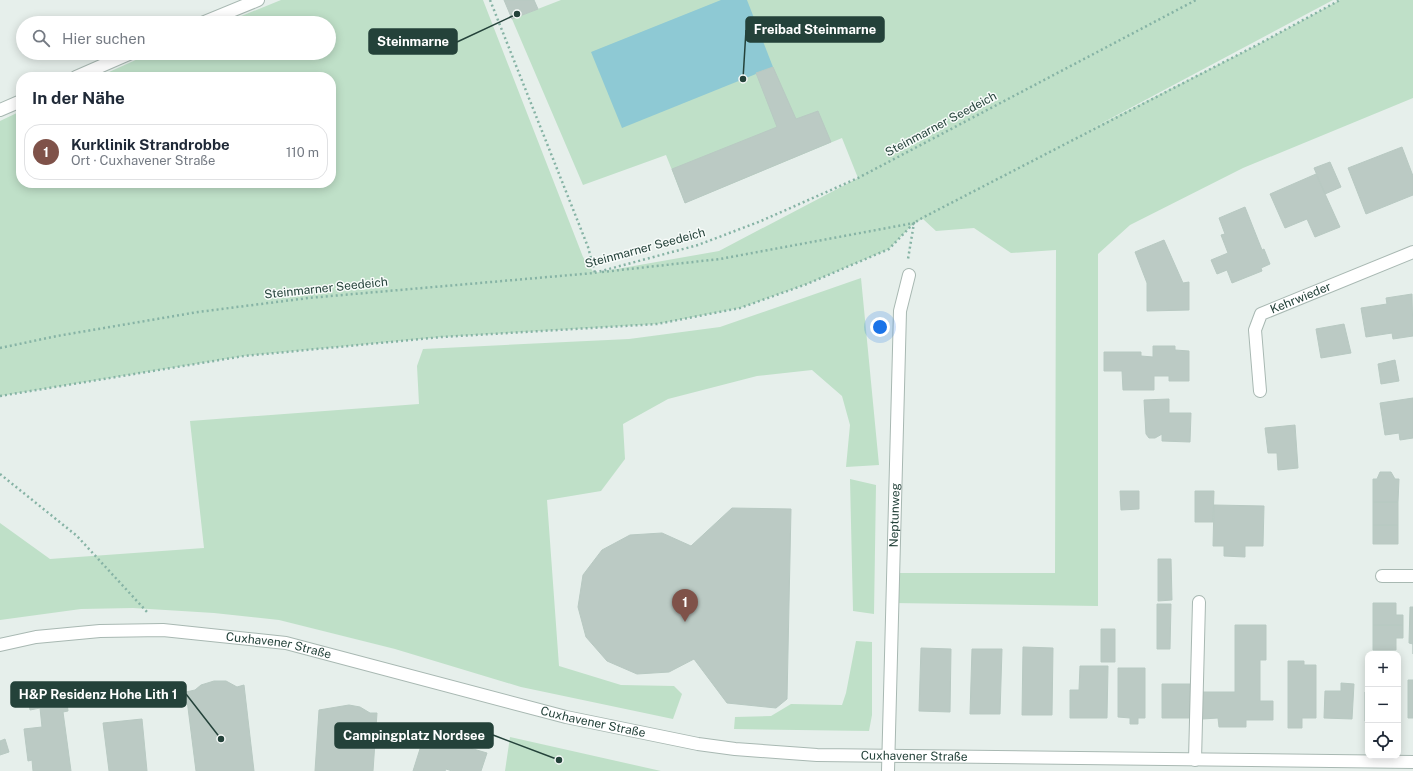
<!DOCTYPE html>
<html lang="de">
<meta charset="utf-8">
<style>
:root{--surface:#fff;--page:#f6f6f7;--text:#1f2937;--muted:#747a83;--line:#e0e1e3;--accent:#7f5249}
body{margin:0;font-family:"Public Sans",sans-serif;background:var(--page);color:var(--text)}
.controls{position:absolute;right:12px;bottom:12px;display:grid;overflow:hidden;border-radius:8px;box-shadow:0 2px 10px #0003}
.controls button{width:36px;height:36px;display:grid;place-items:center;padding:0;border:0;border-bottom:1px solid var(--line);background:var(--surface);color:var(--text);font:20px sans-serif}
.you{position:absolute;left:880px;top:327px;width:14px;height:14px;margin:-10px;border:3px solid #fff;border-radius:50%;background:#1a73e8;box-shadow:0 0 0 6px #1a73e833}
.badge{display:grid;place-items:center;width:26px;height:26px;border-radius:50%;background:var(--accent);color:#fff;font-size:13px;font-weight:700}
.pin{position:absolute;translate:-50% -33px;filter:drop-shadow(0 1px 2px #0008)}
.pin::after{content:'';position:absolute;top:21px;width:14px;height:12px;background:inherit;clip-path:polygon(0 0,100% 0,50% 100%)}
.list{margin:0;padding:0;list-style:none}
h2{display:flex;justify-content:space-between;align-items:center;height:52px;margin:0;padding:0 16px;font-size:17px}
h2 small{font-size:13px;font-weight:400;color:var(--muted)}
.list li{display:grid;grid-template-columns:26px 1fr auto;gap:12px;align-items:center;box-sizing:border-box;height:56px;margin:0 8px 8px;padding:0 8px;border:1px solid var(--line);border-radius:16px}
.list b{display:block;font-size:15px;white-space:nowrap}
.list p{margin:0;font-size:13px;white-space:nowrap;color:var(--muted)}
.list em{font-size:13px;font-style:normal;color:var(--muted)}
.icon{flex:none;width:22px;height:22px;fill:none;stroke:currentColor;stroke-width:2;stroke-linecap:round;stroke-linejoin:round}
.map{position:relative;flex:none;width:1413px;height:771px;overflow:hidden}
.search{position:absolute;background:var(--surface);box-shadow:0 2px 10px #0003;left:16px;top:16px;width:320px;height:44px;display:flex;align-items:center;gap:10px;box-sizing:border-box;padding:0 14px;border-radius:22px;color:var(--muted);font-size:15px}
.panel{position:absolute;background:var(--surface);box-shadow:0 2px 10px #0003;left:16px;top:72px;width:320px;height:116px;border-radius:16px}
.map>svg:first-child{display:block}
.green{fill:#bfe0c8}
.water{fill:#8ec9d4}
.building{fill:#bbcac4;stroke:#b8c9c2}
.lines{fill:none;stroke-linecap:round;stroke-linejoin:round}
.pedestrian-casing{stroke:#a8b8b2;stroke-width:14}
.minor-casing{stroke:#a8b8b2;stroke-width:14}
.path{stroke:#86b3a5;stroke-width:2.5;stroke-dasharray:2 3;stroke-linecap:butt}
.pedestrian{stroke:#fff;stroke-width:12}
.minor{stroke:#fff;stroke-width:12}
.labels{text-anchor:middle;dominant-baseline:central;stroke-width:3;stroke-linejoin:round;paint-order:stroke}
.street-label{font-size:12px;fill:#24423a;stroke:#f7fbf9}
.leader{fill:none;stroke:#24423a;stroke-width:1.5}
.callout-dot{fill:#24423a;stroke:#f7fbf9;stroke-width:1.5}
.callout{fill:#24423a;stroke:#24423a;stroke-width:1.5}
.callout-label{font-size:13px;text-anchor:middle;font-weight:bold;fill:#fff}
</style>
<div class="map">
<svg width="1413" height="771" viewBox="0 0 1413 771">
<rect width="100%" height="100%" fill="#e6efeb"/>
<path class="green" d="M281,0H483L583,257L594,273L719,251L858,178L842,138L685,203L666,155L583,185L512,19L561,0H1333L1089,130L1257,45L1340,0H1413V98L1243,168L1130,225L1098,254V606L892,603L893,573H1055L1056,250L1011,253L974,228L936,231L923,219L914,223L889,249L807,284L740,308L657,324L442,337L244,356L0,396V121L21,111V183H331V77H98L151,53H329V23H224Z
M861,278L879,465L846,467L850,425L842,396L812,370L757,376L668,399L623,424L625,459L601,491L547,500L559,666L621,685L674,686L682,694L673,719L521,687L395,649L279,620L214,613L133,608L81,609L0,620V523L50,559L204,548L190,421L419,404L417,366L423,349L629,339L720,327Z
M850,479L876,485L874,614L853,611Z
M856,641L872,642V715L869,731L734,729L735,717L771,716L791,704L842,705L846,693Z
M510,737L661,771H505Z"/>
<path class="water" d="M721,0H747L773,67L622,128L591,52Z"/>
<path class="building" d="M504,0H534L538,9L512,19Z
M773,67L796,119L818,111L831,142L685,203L672,169L777,127L756,73Z
M1402,147L1413,176V195L1366,214L1348,168Z
M1330,162L1341,187L1325,194L1314,168Z
M1316,174L1340,227L1315,237L1307,219L1285,228L1270,194Z
M1245,207L1262,250L1264,249L1270,264L1261,268L1262,271L1232,283L1227,270L1217,274L1211,260L1228,253L1221,235L1225,234L1219,218Z
M1164,240L1183,283L1189,282V310L1147,311V283L1135,252Z
M1412,294L1413,336L1393,339L1392,333L1366,337L1361,308L1387,304L1386,298Z
M1344,324L1351,353L1321,358L1316,329Z
M1153,346H1175V350L1189,351V381H1169V376H1154V390H1123L1122,371H1104V352H1141V356L1153,357Z
M1395,360L1399,381L1381,384L1378,364Z
M1413,398V438L1400,440L1399,433L1385,435L1380,403Z
M1169,399V413H1191L1190,442L1162,441V434L1155,438H1149L1146,434L1144,400Z
M1295,425L1298,468L1278,470L1277,453H1268L1265,428Z
M1380,472H1391L1395,479H1399L1398,502H1373V479H1377Z
M1120,491H1139V509L1121,510Z
M1195,491H1214L1213,522H1195Z
M1373,502H1398V525H1373Z
M1214,505L1264,506L1263,546H1245V557L1224,556V546H1213Z
M732,508L791,509L787,699L776,708L727,703L694,659L669,672L637,674L607,661L586,637L578,607L583,575L602,550L630,535L662,533L691,546Z
M1373,525H1398V544H1373Z
M1158,559H1171L1172,600L1158,601Z
M1373,603H1396V615H1403V625H1373Z
M1157,604H1171L1170,649H1157Z
M1410,607H1413V654V644L1409,643Z
M1235,625H1266V660H1260V701H1273V720H1246V727H1219L1218,718L1202,719V692H1235Z
M1373,625H1403V638H1396V650H1373Z
M1101,629H1115V662H1101Z
M1023,647L1053,648L1052,715H1022Z
M921,648L951,649L950,712L919,711Z
M972,649H1002L1000,714H970Z
M1288,661H1304V665H1316V718H1302V728H1288Z
M1080,666H1108L1107,718H1070V690H1079Z
M1118,668H1145V718H1138V724H1130V718L1118,717Z
M1408,680H1413V718H1408Z
M214,681H226L237,687L244,685L254,771H196L186,692L195,690L201,685Z
M1341,683L1354,684L1352,719L1324,718L1325,691H1341Z
M1162,684H1190V718H1162Z
M65,685L68,711L63,712L71,771H33L32,760L28,761L24,729L42,727L40,708L30,710L27,694L35,693V688Z
M1365,692H1368V721H1365Z
M349,705L360,707L370,713H377L373,771H315L319,710Z
M142,719L147,771H109L103,723Z
M426,730L440,734L439,739L487,753L481,771H452L446,769L445,771H413Z
M5,739L9,752L0,755V741Z"/>
<g class="lines">
<g class="pedestrian-casing">
<path id="pedestrian" d="M202,23L258,0
M76,77L131,53
M0,110L21,101"/>
</g>
<g class="minor-casing">
<g id="minor">
<path id="s1" d="M1260,391L1255,330L1261,314L1413,252"/>
<path d="M1382,576H1413"/>
<path id="s2" d="M0,645L36,637L100,631L163,630L286,643L566,717L698,744L735,749L817,755L1413,762"/>
<path d="M1195,760L1199,602"/>
<path id="s3" d="M888,771L900,311L909,275"/>
</g>
</g>
<path class="path" d="M490,0L588,247L595,273
M602,272L720,259L914,223L908,259
M0,348L57,336L198,312L308,298L594,273L698,245L761,221L858,178L1196,0
M0,396L244,356L442,337L657,324L740,308L807,284L889,249L914,223L922,218L1257,45L1340,0
M0,474L77,536L148,613"/>
<use href="#pedestrian" class="pedestrian"/>
<use href="#minor" class="minor"/>
</g>
<g class="labels">
<g class="street-label">
<text transform="translate(941 124) rotate(-28)">Steinmarner Seedeich</text>
<text transform="translate(645 248) rotate(-15)">Steinmarner Seedeich</text>
<text transform="translate(326 288) rotate(-6)">Steinmarner Seedeich</text>
<text stroke="none"><textPath href="#s1" startOffset="121">Kehrwieder</textPath></text>
<text stroke="none"><textPath href="#s3" startOffset="256">Neptunweg</textPath></text>
<text stroke="none"><textPath href="#s2" startOffset="281">Cuxhavener Straße</textPath></text>
<text stroke="none"><textPath href="#s2" startOffset="605">Cuxhavener Straße</textPath></text>
<text stroke="none"><textPath href="#s2" startOffset="929">Cuxhavener Straße</textPath></text>
</g>
</g>
<path class="leader" d="M743 79L746 30M517 14L457 42M221 739L186 694M559 760L493 735"/>
<g class="callout-dot">
<circle cx="743" cy="79" r="4"/>
<circle cx="517" cy="14" r="4"/>
<circle cx="221" cy="739" r="4"/>
<circle cx="559" cy="760" r="4"/>
</g>
<g class="callout">
<rect x="746" y="17" width="138" height="25" rx="4"/>
<rect x="369" y="29" width="88" height="25" rx="4"/>
<rect x="11" y="682" width="175" height="25" rx="4"/>
<rect x="335" y="723" width="158" height="25" rx="4"/>
</g>
<g class="callout-label">
<text x="815" y="34">Freibad Steinmarne</text>
<text x="413" y="46">Steinmarne</text>
<text x="98" y="699">H&amp;P Residenz Hohe Lith 1</text>
<text x="414" y="740">Campingplatz Nordsee</text>
</g>
</svg>
<div class="controls">
<button>+</button>
<button>−</button>
<button><svg class="icon" aria-label="locate" viewBox="0 0 24 24"><circle cx="12" cy="12" r="6"/><path d="M12 2v4M12 18v4M2 12h4M18 12h4"/></svg></button>
</div>
<div class="you"></div>
<div class="pin badge" style="left:685px;top:622px">1</div>
<div class="search"><svg class="icon" aria-label="search" viewBox="0 0 24 24"><circle cx="10" cy="10" r="6"/><path d="M15 15l6 6"/></svg>Hier suchen</div>
<section class="panel">
<h2>In der Nähe<small></small></h2>
<ul class="list">
<li><span class="badge">1</span><div><b>Kurklinik Strandrobbe</b><p>Ort · Cuxhavener Straße</p></div><em>110 m</em></li>
</ul>
</section>
</div>
